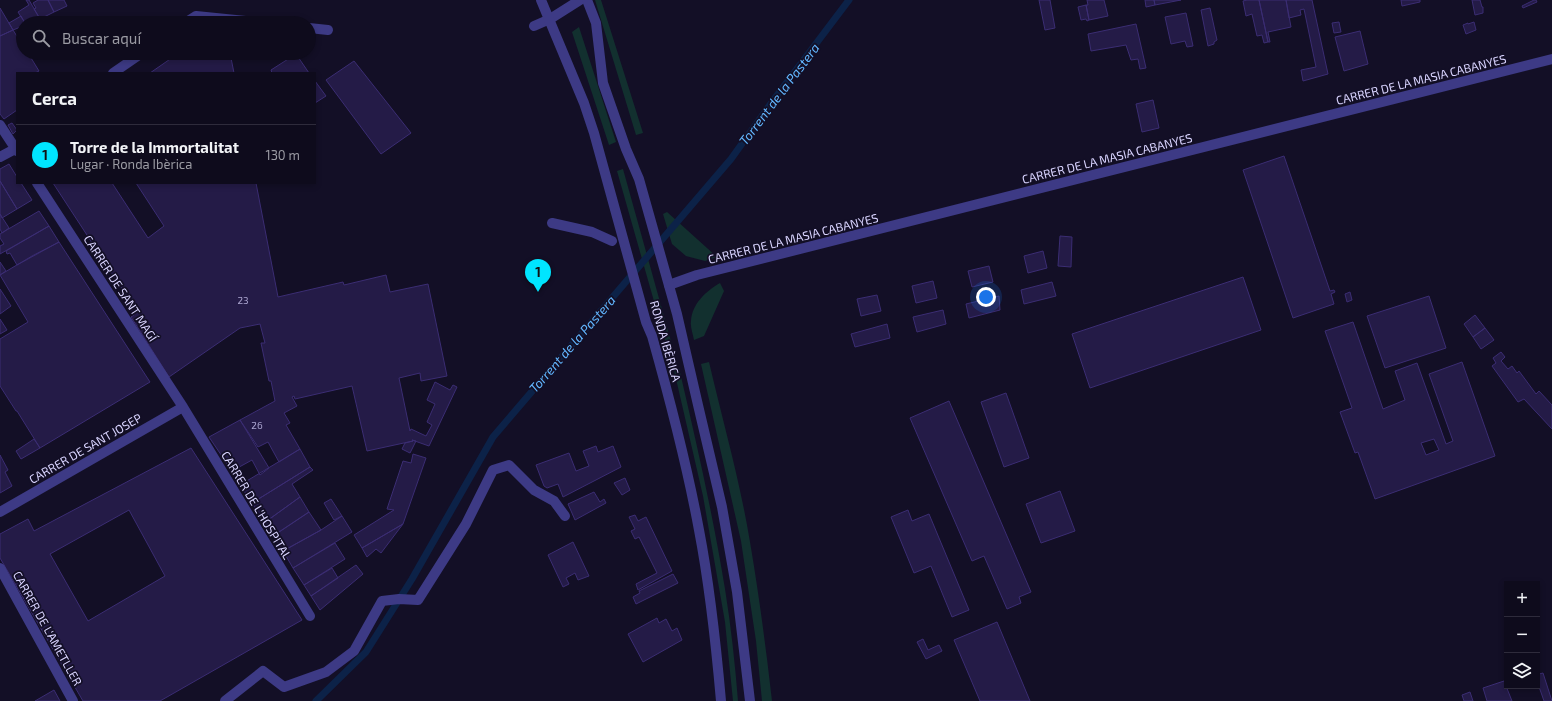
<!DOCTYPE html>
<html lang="es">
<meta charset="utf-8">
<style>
:root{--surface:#0e0b1c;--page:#171425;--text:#f1f3f6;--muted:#9b9ba3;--line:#2e2b3b;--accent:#00e5ff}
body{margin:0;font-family:"Exo 2",sans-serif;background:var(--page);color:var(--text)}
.controls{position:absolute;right:12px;bottom:12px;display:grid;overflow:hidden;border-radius:0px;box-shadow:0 2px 6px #0003}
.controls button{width:36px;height:36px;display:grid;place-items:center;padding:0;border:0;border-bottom:1px solid var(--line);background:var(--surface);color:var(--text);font:20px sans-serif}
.you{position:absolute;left:986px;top:297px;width:14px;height:14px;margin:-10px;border:3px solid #fff;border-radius:50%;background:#1a73e8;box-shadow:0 0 0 6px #1a73e833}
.badge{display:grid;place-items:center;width:26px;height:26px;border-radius:50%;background:var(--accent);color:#111;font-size:13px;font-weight:700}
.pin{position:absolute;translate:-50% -33px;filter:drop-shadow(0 1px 2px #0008)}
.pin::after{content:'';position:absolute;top:21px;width:14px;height:12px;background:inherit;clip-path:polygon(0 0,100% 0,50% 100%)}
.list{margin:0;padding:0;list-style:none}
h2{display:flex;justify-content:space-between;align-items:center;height:52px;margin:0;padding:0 16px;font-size:17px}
h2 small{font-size:13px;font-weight:400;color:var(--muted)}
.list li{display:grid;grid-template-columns:26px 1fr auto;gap:12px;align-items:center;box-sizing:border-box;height:60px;padding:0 16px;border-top:1px solid var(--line)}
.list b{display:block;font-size:15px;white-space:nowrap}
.list p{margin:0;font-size:13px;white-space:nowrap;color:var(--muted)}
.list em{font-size:13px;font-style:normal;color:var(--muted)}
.icon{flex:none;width:22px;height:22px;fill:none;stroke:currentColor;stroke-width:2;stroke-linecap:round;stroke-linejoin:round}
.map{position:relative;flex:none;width:1552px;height:701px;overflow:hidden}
.search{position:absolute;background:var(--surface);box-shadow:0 2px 6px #0003;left:16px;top:16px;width:300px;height:44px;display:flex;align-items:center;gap:10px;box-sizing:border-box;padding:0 14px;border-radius:22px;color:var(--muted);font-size:15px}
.panel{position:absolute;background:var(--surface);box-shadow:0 2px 6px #0003;left:16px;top:72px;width:300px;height:112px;border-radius:0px}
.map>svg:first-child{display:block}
.green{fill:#12302f}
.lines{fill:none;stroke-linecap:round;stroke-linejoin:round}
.stream{stroke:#0c2248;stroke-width:7}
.building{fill:#241b47;stroke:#3b2d73;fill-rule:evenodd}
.service{stroke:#3d3a85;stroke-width:10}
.pedestrian{stroke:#3d3a85;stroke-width:10}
.minor{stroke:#3d3a85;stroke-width:10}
.tertiary{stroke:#3d3a85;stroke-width:10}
.labels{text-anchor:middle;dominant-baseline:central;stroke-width:3.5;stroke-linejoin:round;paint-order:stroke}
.number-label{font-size:10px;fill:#aca6d1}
.street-label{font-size:12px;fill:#d9d4ff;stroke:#130f26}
.water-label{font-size:13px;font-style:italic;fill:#62b6ff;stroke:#130f26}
</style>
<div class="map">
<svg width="1552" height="701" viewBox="0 0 1552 701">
<rect width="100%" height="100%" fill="#130f26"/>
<path class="green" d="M595,0H601L643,133L636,135Z
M579,27L616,142L609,145L572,32Z
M623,169L672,345L667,347L617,171Z
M667,212L717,257L705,261L686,256L672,244L663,214Z
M720,283L724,291L704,336L694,340C693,334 690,327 691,321C692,304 706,291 720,283Z
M709,362C723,422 740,481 750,542C759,595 766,648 772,701H762L756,641L741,541L701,364Z
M679,368C696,441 713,515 725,589C731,626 735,664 738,701H733L725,622L703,496L674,370Z"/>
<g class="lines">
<path class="stream" d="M316,701L366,652L412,579L493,437L731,159L772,102L849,0"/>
</g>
<path class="building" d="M26,0H29L40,19L30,23H25L18,12L29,5Z
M38,0H48L54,12L40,19L34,9L36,8L33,3Z
M48,0H64L67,6L54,12Z
M1039,0H1050L1055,28L1045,30Z
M1087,0H1104L1108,16L1089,20L1086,5H1088Z
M1145,0H1154L1155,5L1146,7Z
M1154,0H1181L1155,5Z
M1247,0H1259L1268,42L1264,43L1262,35L1257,36L1252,14L1246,16L1243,1Z
M1259,0H1286L1291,27L1268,32L1270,42H1268Z
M1286,0H1312L1328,74L1303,81L1301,70L1316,67L1304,9L1300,10L1301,15L1289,18Z
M1401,0H1420V2L1402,6Z
M1472,0H1480L1482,7H1483V13L1475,15Z
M1534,0H1536L1537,2L1523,8L1522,6Z
M1086,5L1089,20L1087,21L1086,19L1081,20L1078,7Z
M0,8L13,30L0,36Z
M1210,8L1217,40L1214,42V44L1208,46L1201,10Z
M1186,13L1193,46L1187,47L1185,41L1171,44L1165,17Z
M21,16L25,23H23V26L13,30L9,23Z
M1339,22L1341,32L1334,33L1332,23Z
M1474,22L1476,30L1466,34L1463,25L1468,23V24Z
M1136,24L1146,68L1140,69L1138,59L1131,60L1126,45L1091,51L1088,34Z
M13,30L23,46V53H28L39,71L35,73H17V110L4,119L0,114V36Z
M1360,31L1368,64L1344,71L1335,37Z
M187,53H230L234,73H150L176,55Z
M296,54L309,73H272L271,70Z
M354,61L411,133L381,154L326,80Z
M315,81L326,96L315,103Z
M1153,100L1159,128L1142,132L1136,104Z
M12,123L17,130L13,134L8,125Z
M1284,156L1330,291L1334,290L1335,292L1331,294L1334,304L1293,318L1243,170Z
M9,164L17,177V183H21L32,200L17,209L0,181V169Z
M0,181L17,209L2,218L0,214Z
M53,183H112L148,238L164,226L136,183H256L278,297L343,282L344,285L386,275L390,292L428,284L447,376L421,381L420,373L399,378L410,431L411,429L426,436L432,425L427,422L435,404L427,400L435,382L450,390L453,385L457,387L429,446L412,440L413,441L367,451L352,386L295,399L294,396L292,397L297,406L284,413L290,423L286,425L300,449L279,462L268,442L258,447L240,420L275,401L271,381H269L261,343H265L260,324L240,328L169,377L131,317L134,315L130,309L132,304Z
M39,211L49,226L0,254V246L4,244L0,238V234Z
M0,214L9,228L2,233L0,229Z
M49,226L59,242L17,265L10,253L7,254L6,251Z
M1060,236L1072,237L1071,267L1058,266Z
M59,242L150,382L40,448L17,411H16L0,386V339L28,322L0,275L32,256Z
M1043,251L1047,268L1028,273L1024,256Z
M0,262L6,271L0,275Z
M989,266L993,282L972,287L968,271Z
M1243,277L1261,330L1090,388L1072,334Z
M933,281L937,298L916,303L912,286Z
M1052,282L1056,296L1024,304L1021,290Z
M0,289L11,306L0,314Z
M1350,292L1352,300L1347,302L1345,294Z
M877,295L881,311L861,316L857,299Z
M999,296L1000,310L969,318L966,304Z
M1429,296L1446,348L1385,368L1367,316Z
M943,310L946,324L917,332L913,317Z
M1475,315L1485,328L1473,337L1464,324Z
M0,319L7,330L0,334Z
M1353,322L1383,409L1405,400L1395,371L1417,363L1446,444L1453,441L1429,374L1462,362L1495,456L1375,499L1358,452L1355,453L1340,412L1352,408L1325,331ZM1434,439L1439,450L1426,455L1421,443Z
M887,324L890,338L855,347L851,334Z
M1485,328L1494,340L1481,349L1473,337Z
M1501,352L1505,357L1501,361L1508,369L1512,366L1517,373L1519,371L1536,394L1539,391L1552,405V429L1524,399L1518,402L1492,366L1496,363L1493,358Z
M1006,393L1029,458L1004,467L981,402Z
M949,401L1031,592L1019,597L1021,603L1007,609L984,556L972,561L910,418Z
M240,420L269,468L260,475L252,460L232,471L209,437Z
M34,439L40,448L21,459L16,451Z
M412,440L416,441L410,453L402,449L405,443L413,441Z
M596,446L598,452L613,446L621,467L563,497L558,484L547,488L544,486L536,465L569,453L576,471L589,466L583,451Z
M191,448L302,620L160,701H83L0,558V534L28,519L34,531ZM129,510L165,576L88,621L50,554Z
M300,449L310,467L252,503L240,485Z
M413,454L426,458L403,524L362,548L354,535L394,510L387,509L403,461L411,463Z
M0,455L8,470L5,472L12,486L0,493Z
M310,467L313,470L292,484L300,497L264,523L252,503Z
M625,478L630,490L622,495L614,483Z
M1060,491L1075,531L1041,543L1026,504Z
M594,492L600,502L604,499L606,503L575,520L568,504Z
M300,497L309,512L273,536L264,523Z
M331,499L342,516L334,520L324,503Z
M908,510L912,521L929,514L969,610L952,617L931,566L914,573L891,517Z
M309,512L321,530L283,551L273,536Z
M635,515L638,521L646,517L672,571L638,590L636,584L657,573L639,537L635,539L631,531L635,529L629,517Z
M342,516L352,532L293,568L283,551L321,530Z
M403,524L381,553L376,549L367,557L362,548Z
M573,542L589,576L578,580L575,573L566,578L569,584L563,587L548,555Z
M335,543L345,559L304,585L293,568Z
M356,565L363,574L320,610L311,596Z
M332,568L338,578L311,596L304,585Z
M673,574L678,583L636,604L633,597L640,593L639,591Z
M657,618L659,623L666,619L672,631L677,628L682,640L643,662L628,634Z
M997,622L1030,701H980L954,640Z
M923,639L928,650L939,645L942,651L926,659L917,642Z
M1537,673H1539V674L1543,673L1552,701H1544L1537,681Z
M1504,681L1512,701H1487L1483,688Z
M54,690L60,701H35Z
M1470,692L1473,701H1464L1462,695Z"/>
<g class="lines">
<path class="service" d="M534,26L550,19L580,0
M552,223L592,232L612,241
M225,701L263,671L284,687L326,672L354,651L382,601L399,599L418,600L466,524L493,470L509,465L534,490L554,501L565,516"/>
<path class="pedestrian" d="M185,23L196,16L265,23
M309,28L328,30
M113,73L142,53"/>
<path class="minor" d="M0,125L17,151
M0,157L15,149
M37,183L183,407L310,616
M669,285L697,275L1552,59
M0,512L183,407
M0,568L73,701"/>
<path class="tertiary" d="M541,0L584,103L594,133L646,322L652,336C670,400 687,465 699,530C710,587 716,644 721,701
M587,0L596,23L603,83L626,149L639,179L677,314L698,405L722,507L737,592L750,701"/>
</g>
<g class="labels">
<g class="number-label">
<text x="243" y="300">23</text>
<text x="257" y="425">26</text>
</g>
<g class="street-label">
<text transform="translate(1421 79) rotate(-14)">CARRER DE LA MASIA CABANYES</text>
<text transform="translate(1107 158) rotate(-14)">CARRER DE LA MASIA CABANYES</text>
<text transform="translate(793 238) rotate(-14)">CARRER DE LA MASIA CABANYES</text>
<text transform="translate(121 288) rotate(57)">CARRER DE SANT MAGÍ</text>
<text transform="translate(666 341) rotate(74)">RONDA IBÈRICA</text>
<text transform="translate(85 448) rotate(-30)">CARRER DE SANT JOSEP</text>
<text transform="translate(257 505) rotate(59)">CARRER DE L'HOSPITAL</text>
<text transform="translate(48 628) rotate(61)">CARRER DE L'AMETLLER</text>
</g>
<g class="water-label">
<text transform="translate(779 94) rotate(-53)">Torrent de la Pastera</text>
<text transform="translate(572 344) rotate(-49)">Torrent de la Pastera</text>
</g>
</g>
</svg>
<div class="controls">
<button>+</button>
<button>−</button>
<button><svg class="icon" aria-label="layers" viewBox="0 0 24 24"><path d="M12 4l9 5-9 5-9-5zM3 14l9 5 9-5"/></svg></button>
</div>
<div class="you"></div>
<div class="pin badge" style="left:538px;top:292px">1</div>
<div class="search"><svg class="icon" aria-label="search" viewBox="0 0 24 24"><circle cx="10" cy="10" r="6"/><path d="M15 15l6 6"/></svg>Buscar aquí</div>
<section class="panel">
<h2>Cerca<small></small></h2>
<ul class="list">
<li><span class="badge">1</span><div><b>Torre de la Immortalitat</b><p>Lugar · Ronda Ibèrica</p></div><em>130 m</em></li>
</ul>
</section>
</div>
